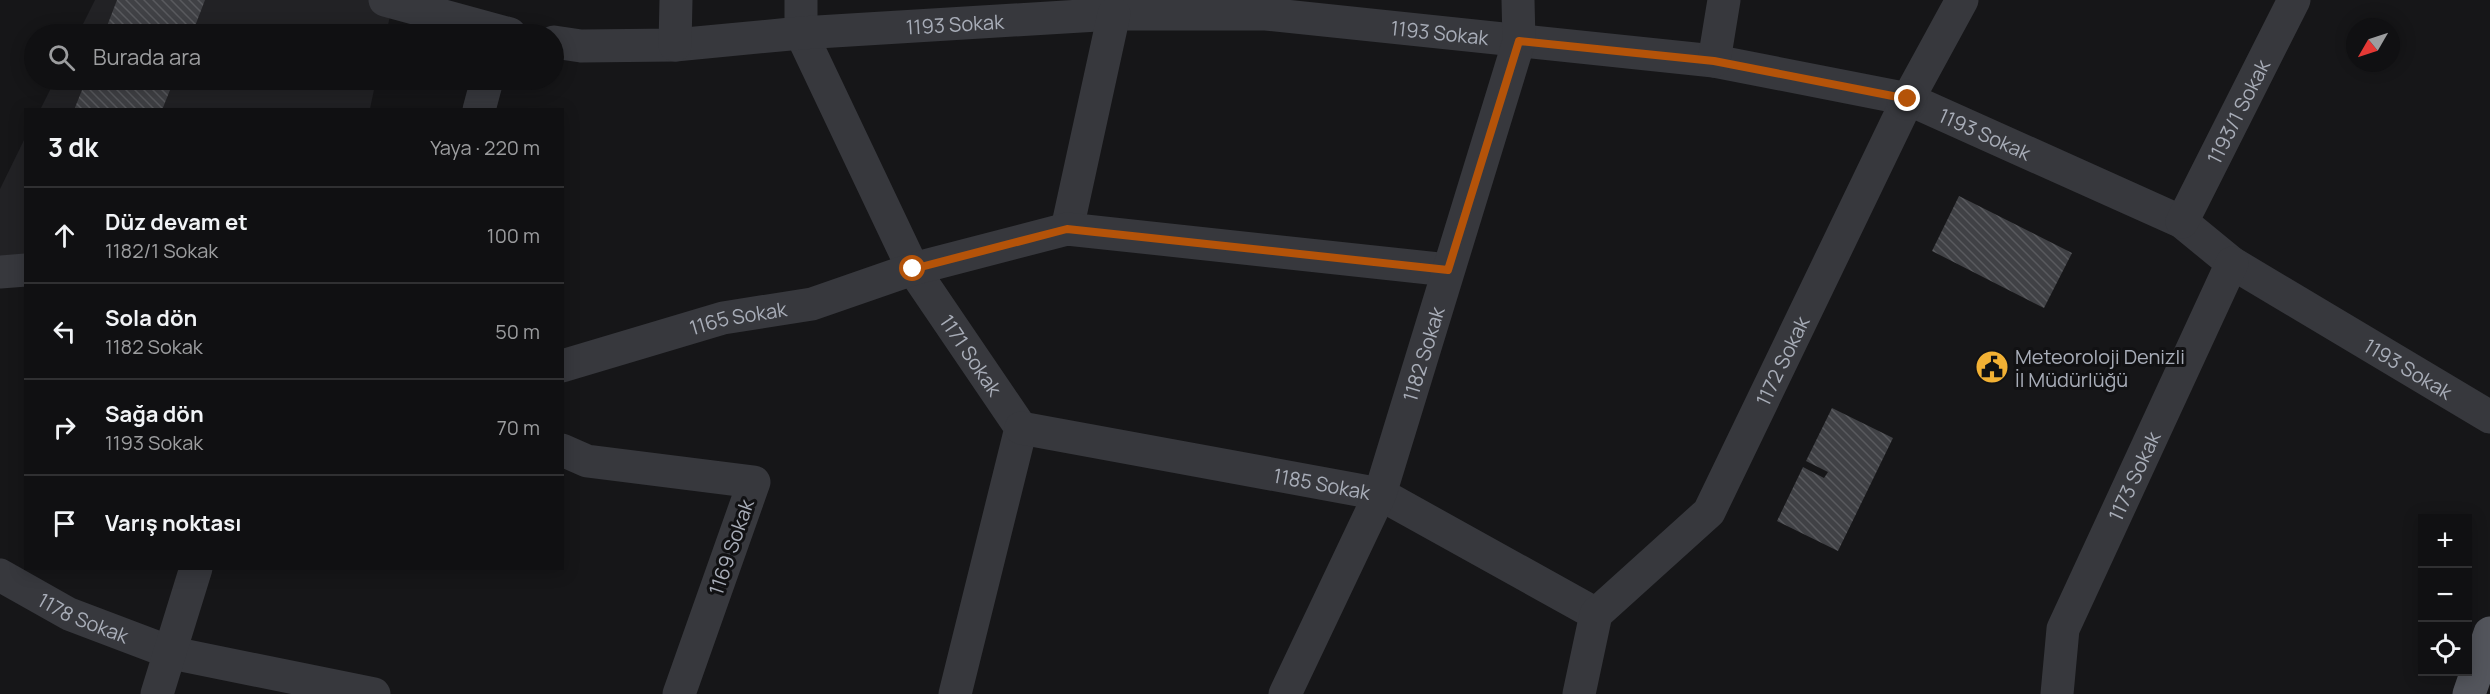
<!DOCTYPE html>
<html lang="tr">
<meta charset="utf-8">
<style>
:root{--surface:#101012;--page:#19191b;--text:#f1f3f6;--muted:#9c9d9f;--line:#303032}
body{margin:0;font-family:Manrope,sans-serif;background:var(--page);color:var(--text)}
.controls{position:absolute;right:18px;bottom:18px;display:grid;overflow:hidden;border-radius:0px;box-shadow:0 3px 15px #0003}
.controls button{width:54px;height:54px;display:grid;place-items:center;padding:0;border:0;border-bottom:2px solid var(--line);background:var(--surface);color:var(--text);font:30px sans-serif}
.compass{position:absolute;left:2346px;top:18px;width:54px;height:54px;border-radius:50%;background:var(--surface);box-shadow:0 3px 15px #0003;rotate:231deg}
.stop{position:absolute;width:18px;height:18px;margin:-14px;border:4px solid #b45309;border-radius:50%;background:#fff}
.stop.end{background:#b45309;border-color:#fff;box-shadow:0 2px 6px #0008}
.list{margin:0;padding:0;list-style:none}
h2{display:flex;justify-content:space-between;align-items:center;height:78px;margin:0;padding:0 24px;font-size:26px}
h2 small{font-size:20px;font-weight:400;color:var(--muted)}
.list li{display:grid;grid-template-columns:39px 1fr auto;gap:18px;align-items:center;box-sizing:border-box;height:96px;padding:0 24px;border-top:2px solid var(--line)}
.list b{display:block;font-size:22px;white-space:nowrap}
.list p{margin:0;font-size:20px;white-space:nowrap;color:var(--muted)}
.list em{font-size:20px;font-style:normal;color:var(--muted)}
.icon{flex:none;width:33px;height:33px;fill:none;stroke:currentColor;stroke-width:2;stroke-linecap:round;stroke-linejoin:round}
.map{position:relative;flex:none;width:2490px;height:694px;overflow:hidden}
.search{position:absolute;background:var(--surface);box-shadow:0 3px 15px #0003;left:24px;top:24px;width:540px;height:66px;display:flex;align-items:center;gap:15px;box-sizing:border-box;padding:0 21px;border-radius:33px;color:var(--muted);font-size:22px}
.panel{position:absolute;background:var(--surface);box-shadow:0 3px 15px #0003;left:24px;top:108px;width:540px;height:462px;border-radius:0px}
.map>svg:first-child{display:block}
.built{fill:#222225}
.building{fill:url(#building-back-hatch)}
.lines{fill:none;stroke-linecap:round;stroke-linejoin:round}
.minor{stroke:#37383d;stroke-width:33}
.major{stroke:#53555c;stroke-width:33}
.route{stroke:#b45309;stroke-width:8}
.labels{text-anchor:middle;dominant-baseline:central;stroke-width:6;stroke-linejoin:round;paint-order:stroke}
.street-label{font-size:20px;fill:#a8adb8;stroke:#111113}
.poi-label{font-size:20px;fill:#a8adb8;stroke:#111113;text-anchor:start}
</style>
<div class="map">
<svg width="2490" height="694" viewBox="0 0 2490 694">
<defs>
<pattern id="building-back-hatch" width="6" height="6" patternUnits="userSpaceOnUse" patternTransform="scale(1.5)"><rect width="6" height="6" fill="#404145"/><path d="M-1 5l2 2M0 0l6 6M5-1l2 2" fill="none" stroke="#595a5e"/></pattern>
</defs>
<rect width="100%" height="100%" fill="#161618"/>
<path class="built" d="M95,0H385L393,3L386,34H78Z
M55,80H376L370,109L40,110Z
M25,138V270L0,272V189Z"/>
<path class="building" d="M117,0H205L192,34H104Z
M86,80H174L162,110H74Z
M1959,196L2072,253L2044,308L1932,251Z
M1832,408L1893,438L1838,551L1777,521L1803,467L1824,478L1828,472L1806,461Z"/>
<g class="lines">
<g class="minor">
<path d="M385,0L510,34"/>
<path id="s1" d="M801,0V33L913,269L1021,428L955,694"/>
<path id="s2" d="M554,42L581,46L675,45L801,33L1114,14H1266L1714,61L1908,99L2182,222L2232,263L2490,417"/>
<path d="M675,45L676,0"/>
<path d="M1714,61L1724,0"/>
<path d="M479,110L487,80"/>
<path id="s3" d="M2182,222L2294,0"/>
<path d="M1067,229L1114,14"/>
<path d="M0,272L26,270"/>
<path id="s4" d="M562,366L723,318L812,304L913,269L1067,229L1448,270"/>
<path id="s5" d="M1021,428L1380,494L1596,614"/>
<path d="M562,450L587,461L754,482L679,694"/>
<path id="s6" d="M0,575L69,614L172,653L374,694"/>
<path d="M157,694L196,568"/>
<path id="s7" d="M1285,694L1380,494L1519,41L1518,0"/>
<path id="s8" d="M1579,694L1596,614L1709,512L1908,99L1962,0"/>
<path id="s9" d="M2057,694L2063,629L2232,263"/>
</g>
<path class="major" d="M2469,694L2490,633"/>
</g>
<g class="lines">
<path class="route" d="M913,269L1067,229L1448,270L1519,41L1714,61L1908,99"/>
</g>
<defs>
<g id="civic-disc" transform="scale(1.725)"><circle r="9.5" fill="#f2b134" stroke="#111113"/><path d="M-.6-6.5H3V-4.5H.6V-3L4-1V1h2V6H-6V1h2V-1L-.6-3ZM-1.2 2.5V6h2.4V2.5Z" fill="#111"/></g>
</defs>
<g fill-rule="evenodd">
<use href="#civic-disc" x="1992" y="367"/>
</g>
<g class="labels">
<g class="street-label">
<text stroke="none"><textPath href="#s2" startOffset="402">1193 Sokak</textPath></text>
<text stroke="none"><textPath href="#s2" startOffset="888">1193 Sokak</textPath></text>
<text stroke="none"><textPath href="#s3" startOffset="124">1193/1 Sokak</textPath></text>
<text stroke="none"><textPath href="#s2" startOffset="1446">1193 Sokak</textPath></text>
<text stroke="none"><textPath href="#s4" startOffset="183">1165 Sokak</textPath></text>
<text stroke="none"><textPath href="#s1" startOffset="398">1171 Sokak</textPath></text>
<text stroke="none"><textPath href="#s7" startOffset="368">1182 Sokak</textPath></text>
<text stroke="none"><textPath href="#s8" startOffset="402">1172 Sokak</textPath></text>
<text stroke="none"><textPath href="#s2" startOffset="1932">1193 Sokak</textPath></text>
<text stroke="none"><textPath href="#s9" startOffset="234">1173 Sokak</textPath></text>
<text stroke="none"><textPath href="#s5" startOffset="306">1185 Sokak</textPath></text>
<text transform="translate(731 547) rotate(-71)">1169 Sokak</text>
<text stroke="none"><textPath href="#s6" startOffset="94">1178 Sokak</textPath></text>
</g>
<g class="poi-label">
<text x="2015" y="356">Meteoroloji Denizli<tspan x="2015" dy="23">İl Müdürlüğü</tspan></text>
</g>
</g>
</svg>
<div class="controls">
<button>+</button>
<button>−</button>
<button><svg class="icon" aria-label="locate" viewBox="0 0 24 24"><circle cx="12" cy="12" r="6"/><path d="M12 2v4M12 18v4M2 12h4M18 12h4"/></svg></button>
</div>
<svg class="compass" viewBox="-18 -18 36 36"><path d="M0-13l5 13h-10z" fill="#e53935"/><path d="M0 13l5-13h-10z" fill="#9c9d9f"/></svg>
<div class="stop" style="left:913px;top:269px"></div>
<div class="stop end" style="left:1908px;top:99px"></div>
<div class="search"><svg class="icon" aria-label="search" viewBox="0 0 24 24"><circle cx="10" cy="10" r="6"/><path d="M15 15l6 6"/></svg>Burada ara</div>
<section class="panel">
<h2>3 dk<small>Yaya · 220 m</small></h2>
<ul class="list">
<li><svg class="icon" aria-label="ahead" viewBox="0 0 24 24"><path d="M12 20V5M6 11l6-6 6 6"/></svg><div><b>Düz devam et</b><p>1182/1 Sokak</p></div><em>100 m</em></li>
<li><svg class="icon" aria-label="left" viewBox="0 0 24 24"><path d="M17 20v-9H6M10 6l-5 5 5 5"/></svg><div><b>Sola dön</b><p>1182 Sokak</p></div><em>50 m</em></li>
<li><svg class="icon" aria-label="right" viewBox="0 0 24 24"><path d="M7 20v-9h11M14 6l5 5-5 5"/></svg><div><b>Sağa dön</b><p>1193 Sokak</p></div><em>70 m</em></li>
<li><svg class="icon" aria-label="arrive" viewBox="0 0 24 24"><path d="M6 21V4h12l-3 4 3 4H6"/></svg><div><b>Varış noktası</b></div></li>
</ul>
</section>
</div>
